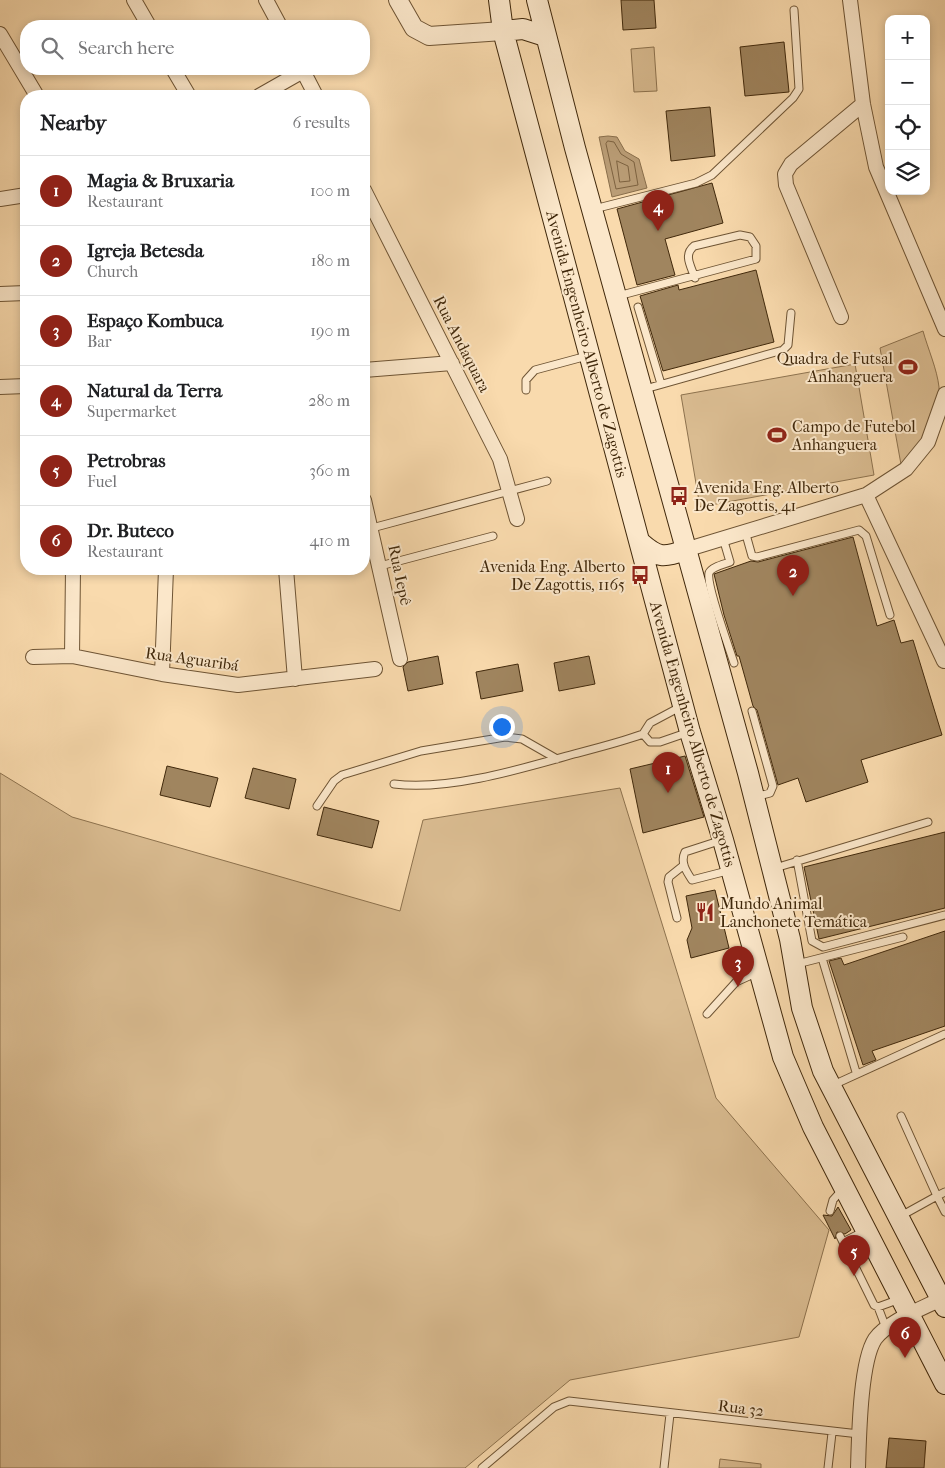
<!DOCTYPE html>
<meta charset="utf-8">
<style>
:root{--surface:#fff;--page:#f2f2f2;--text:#202124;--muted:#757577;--line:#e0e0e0;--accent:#8f2418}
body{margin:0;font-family:"IM FELL French Canon",serif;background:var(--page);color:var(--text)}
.controls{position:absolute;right:15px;top:15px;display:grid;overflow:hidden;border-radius:10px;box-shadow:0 2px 8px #0003}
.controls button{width:45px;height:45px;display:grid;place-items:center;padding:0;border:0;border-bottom:1px solid var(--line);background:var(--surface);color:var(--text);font:25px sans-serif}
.you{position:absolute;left:501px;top:726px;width:18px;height:18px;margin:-12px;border:4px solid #fff;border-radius:50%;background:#1a73e8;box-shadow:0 0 0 8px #1a73e833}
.badge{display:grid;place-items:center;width:32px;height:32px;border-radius:50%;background:var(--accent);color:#fff;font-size:16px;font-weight:700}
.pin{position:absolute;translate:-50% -41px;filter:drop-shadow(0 1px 2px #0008)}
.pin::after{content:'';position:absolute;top:26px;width:18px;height:15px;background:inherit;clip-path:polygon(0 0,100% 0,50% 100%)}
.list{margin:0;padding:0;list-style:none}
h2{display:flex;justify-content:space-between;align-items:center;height:65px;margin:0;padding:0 20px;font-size:21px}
h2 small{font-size:16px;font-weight:400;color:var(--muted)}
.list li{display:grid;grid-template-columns:32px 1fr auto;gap:15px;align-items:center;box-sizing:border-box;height:70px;padding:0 20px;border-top:1px solid var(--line)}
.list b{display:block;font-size:19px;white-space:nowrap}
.list p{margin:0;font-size:16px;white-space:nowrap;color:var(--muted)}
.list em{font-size:16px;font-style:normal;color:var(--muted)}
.icon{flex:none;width:28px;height:28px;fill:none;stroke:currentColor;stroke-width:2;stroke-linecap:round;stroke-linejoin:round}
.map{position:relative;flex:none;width:945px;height:1468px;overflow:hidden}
.search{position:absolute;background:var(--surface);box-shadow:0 2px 8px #0003;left:20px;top:20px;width:350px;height:55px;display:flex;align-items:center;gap:12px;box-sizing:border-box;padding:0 18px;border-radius:20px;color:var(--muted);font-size:19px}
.panel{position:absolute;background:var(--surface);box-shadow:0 2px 8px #0003;left:20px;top:90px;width:350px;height:485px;border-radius:20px}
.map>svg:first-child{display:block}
.green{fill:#dabc91;stroke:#8d724e}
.water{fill:#ba9d76;stroke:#896e4b}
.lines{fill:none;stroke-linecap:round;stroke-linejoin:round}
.shore{stroke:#7d6240;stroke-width:1}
.building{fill:#a0855f;stroke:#40280b}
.service-casing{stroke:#6e5434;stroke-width:9}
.minor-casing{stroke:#6e5434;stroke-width:16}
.tertiary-casing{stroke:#6e5434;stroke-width:20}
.secondary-casing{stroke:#40280b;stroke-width:22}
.service{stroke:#fbe7ca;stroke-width:7}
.minor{stroke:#fbe7ca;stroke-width:14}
.tertiary{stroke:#fbe7ca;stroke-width:18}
.secondary{stroke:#fbe7ca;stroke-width:20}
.labels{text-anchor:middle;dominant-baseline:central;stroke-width:4;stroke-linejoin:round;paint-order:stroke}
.street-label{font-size:16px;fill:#40280b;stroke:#fbe7ca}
.poi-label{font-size:16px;fill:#40280b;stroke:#fbe7ca;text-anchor:start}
</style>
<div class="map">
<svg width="945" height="1468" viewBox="0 0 945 1468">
<rect width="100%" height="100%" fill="#f9daad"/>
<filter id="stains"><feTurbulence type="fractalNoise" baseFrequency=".004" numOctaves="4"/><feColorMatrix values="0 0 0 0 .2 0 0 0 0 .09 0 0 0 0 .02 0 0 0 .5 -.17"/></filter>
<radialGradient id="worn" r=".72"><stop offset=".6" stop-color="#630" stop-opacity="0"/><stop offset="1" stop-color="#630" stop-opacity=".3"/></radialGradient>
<path class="green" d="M654,47L657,91L634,92L631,49Z
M923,331C928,349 937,369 939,387C941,420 919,445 902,470L880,348Z
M855,364L874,475L700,507L681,395Z
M0,773L72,817L400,911L423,820L620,788L716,1098L829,1230L799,1337L570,1380L465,1468H0Z
M720,1459L761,1464V1468H719Z"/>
<path class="water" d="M608,136L617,137L625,151L639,159L647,188L612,197L599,137Z"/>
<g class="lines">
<path class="shore" d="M608,141L614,142L621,154L634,162L638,185L616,189L606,144Z
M617,161L628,166L630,181L620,182Z"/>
</g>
<path class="building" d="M621,0H654L656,28L623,30Z
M784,42L789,92L745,96L740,47Z
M710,107L715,156L671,161L666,111Z
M712,183L723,223L665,239L675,275L637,285L617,209Z
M756,270L774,342L663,371L640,296L678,285L679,290Z
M853,537L877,626L894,620L901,643L913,640L942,735L861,760L868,782L806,802L798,778L778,785L757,710L753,706L739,656H737L724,615L714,574L751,561L758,562Z
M438,656L443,684L408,691L403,667L408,662Z
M589,656L595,684L559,691L554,663Z
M518,664L523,691L481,699L476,672Z
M685,756L704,817L643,833L630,769Z
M167,766L218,778L210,807L160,795Z
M253,768L296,779L289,809L245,798Z
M324,807L379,821L372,848L317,835Z
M945,832V908L819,939L804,867Z
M715,890L729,948L691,958L687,940L692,928L686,896Z
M945,931V1026L872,1051L876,1060L863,1065L829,961L841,958L844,965Z
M838,1207L851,1230L845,1234L837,1232L835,1239L823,1215L832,1216Z
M889,1438L926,1441L924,1468H886Z"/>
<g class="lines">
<g class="service-casing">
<path id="service" d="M594,209L696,183L712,175L793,98L799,89L794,10
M618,296L756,259V246L750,237L740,235L694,246C683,255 691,266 695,278
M638,307L661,384
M645,389L783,350L788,345L791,313
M526,390V380L535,370L587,356
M372,528L547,481
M745,531L752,556L757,557L859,530L866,536L890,615
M723,538L730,562C725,564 711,567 709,573C706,585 729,647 734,663
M380,566L493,536
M752,711L773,786L770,793L755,797
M643,734L650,742H660L689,732
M394,784C448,791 521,769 574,754C597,748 621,742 643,734L650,723L682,706
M317,806L334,781L342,775L421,751L505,737L522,739L557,759
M722,840L685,852C680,862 686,871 692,880L731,870
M797,860L812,941L823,947L945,915
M775,868L928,822
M677,918L668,882L669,877L684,865
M822,958L856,1072
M797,964L903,937
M707,1014L736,982L758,972
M831,1086L945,1034
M945,1192L937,1196L945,1212
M830,1211L833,1200L842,1190
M899,1217L937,1196L901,1116
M840,1236L874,1305L878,1307L900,1299
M843,1242L865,1231
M878,1307L886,1328
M482,1468L554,1407L569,1401L859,1434
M664,1468L670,1414
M828,1468L832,1433"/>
</g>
<g class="minor-casing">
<path id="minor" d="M134,0L149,26
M266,0L280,26
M850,0L863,104L876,167L945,329
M0,34L37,96
M173,69L189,96
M302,69L316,96
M259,96L303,71
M364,190L500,459L517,519
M0,199L26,195
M0,294L26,293
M841,317L786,185L785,174L791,164L863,104
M364,370L452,363
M0,387L26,386
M866,495L944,661
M364,500L400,659
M685,550L866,495L906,469L928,442L945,394
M286,569L295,679
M72,656L73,569
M33,657L72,656L162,674L238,685L375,669
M162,674L166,569
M858,1468C859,1438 860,1362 875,1339C887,1322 923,1308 941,1299"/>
</g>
<g class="tertiary-casing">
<path id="tertiary" d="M398,0L414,28L429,36L503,31"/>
</g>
<g class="secondary-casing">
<path id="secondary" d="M499,0L503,31L690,732L723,840L783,1057L813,1127L945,1384
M537,0L575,148L748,773L790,939L802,1008L823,1071L945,1307
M503,31L523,29L545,36
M641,543C658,558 664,558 685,550"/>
</g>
<use href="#service" class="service"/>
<use href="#minor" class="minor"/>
<use href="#tertiary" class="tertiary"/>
<use href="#secondary" class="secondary"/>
</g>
<defs>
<g id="stadium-bare" transform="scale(1.5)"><path d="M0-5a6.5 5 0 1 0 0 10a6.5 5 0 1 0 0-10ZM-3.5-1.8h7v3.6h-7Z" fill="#8f2418" stroke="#fbe7ca" stroke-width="2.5" paint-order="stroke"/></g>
<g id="bus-bare" transform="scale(1.5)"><path d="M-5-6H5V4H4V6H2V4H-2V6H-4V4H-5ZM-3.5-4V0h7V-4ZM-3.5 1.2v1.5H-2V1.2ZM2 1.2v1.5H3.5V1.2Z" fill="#8f2418" stroke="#fbe7ca" stroke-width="2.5" paint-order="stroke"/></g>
<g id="restaurant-bare" transform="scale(1.5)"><path d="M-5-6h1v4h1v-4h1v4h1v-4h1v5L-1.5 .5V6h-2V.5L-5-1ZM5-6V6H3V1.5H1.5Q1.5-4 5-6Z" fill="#8f2418" stroke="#fbe7ca" stroke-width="2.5" paint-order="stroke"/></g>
</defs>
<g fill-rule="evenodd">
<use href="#stadium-bare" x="908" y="367"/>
<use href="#stadium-bare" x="777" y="435"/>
<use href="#bus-bare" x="679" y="496"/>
<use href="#bus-bare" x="640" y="575"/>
<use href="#restaurant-bare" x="705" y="912"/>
</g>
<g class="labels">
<g class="street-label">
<text transform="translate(462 344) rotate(63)">Rua Andaquara</text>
<text transform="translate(587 344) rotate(75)">Avenida Engenheiro Alberto de Zagottis</text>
<text transform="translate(400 575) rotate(78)">Rua Iepê</text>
<text transform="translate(192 659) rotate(8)">Rua Aguaribá</text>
<text transform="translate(693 734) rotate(74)">Avenida Engenheiro Alberto de Zagottis</text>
<text transform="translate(741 1408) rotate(7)">Rua 32</text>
</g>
<g class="poi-label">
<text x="893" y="358" text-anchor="end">Quadra de Futsal<tspan x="893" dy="18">Anhanguera</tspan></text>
<text x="792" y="426">Campo de Futebol<tspan x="792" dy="18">Anhanguera</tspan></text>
<text x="694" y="487">Avenida Eng. Alberto<tspan x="694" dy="18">De Zagottis, 41</tspan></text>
<text x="625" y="566" text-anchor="end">Avenida Eng. Alberto<tspan x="625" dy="18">De Zagottis, 1165</tspan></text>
<text x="720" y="903">Mundo Animal<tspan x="720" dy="18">Lanchonete Temática</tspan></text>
</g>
</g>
<rect width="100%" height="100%" filter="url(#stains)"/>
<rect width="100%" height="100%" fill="url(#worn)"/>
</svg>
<div class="controls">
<button>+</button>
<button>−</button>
<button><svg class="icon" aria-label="locate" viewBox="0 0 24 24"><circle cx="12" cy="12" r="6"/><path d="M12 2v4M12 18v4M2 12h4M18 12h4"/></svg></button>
<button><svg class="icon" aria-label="layers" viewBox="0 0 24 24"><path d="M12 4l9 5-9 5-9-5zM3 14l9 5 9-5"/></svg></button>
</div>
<div class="you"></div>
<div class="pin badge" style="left:668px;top:793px">1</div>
<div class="pin badge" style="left:793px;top:596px">2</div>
<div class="pin badge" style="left:738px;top:987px">3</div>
<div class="pin badge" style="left:658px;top:231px">4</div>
<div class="pin badge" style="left:854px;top:1276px">5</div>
<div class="pin badge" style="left:905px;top:1358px">6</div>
<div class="search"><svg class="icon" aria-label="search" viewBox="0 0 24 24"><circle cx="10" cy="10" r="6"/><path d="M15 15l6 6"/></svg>Search here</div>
<section class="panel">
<h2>Nearby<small>6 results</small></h2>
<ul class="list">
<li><span class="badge">1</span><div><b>Magia &amp; Bruxaria</b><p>Restaurant</p></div><em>100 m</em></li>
<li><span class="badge">2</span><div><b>Igreja Betesda</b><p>Church</p></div><em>180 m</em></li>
<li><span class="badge">3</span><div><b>Espaço Kombuca</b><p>Bar</p></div><em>190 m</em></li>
<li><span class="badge">4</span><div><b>Natural da Terra</b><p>Supermarket</p></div><em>280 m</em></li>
<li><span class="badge">5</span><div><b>Petrobras</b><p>Fuel</p></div><em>360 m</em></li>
<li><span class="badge">6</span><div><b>Dr. Buteco</b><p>Restaurant</p></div><em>410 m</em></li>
</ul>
</section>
</div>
